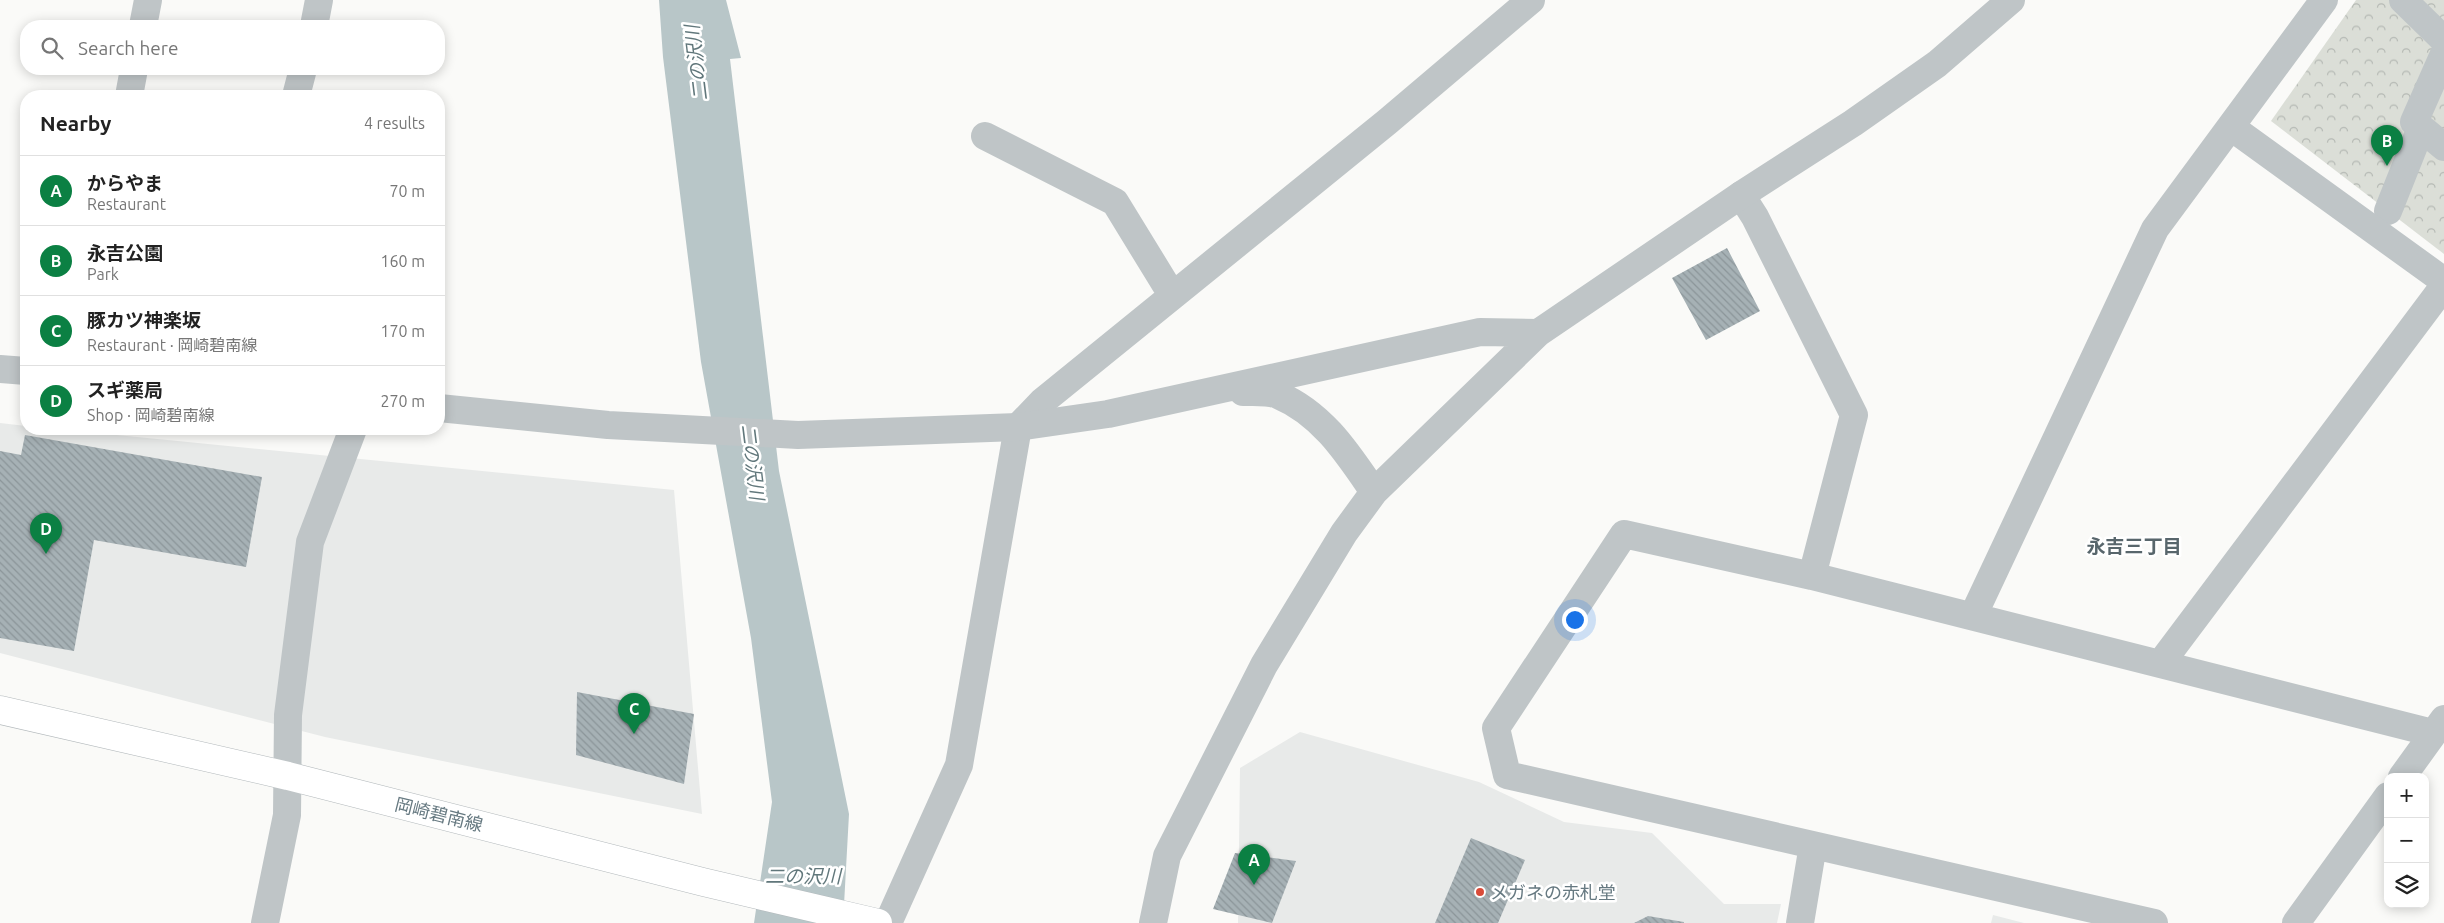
<!DOCTYPE html>
<meta charset="utf-8">
<style>
:root{--surface:#fff;--page:#f6f6f6;--text:#222;--muted:#767676;--line:#e0e0e0;--accent:#0b8043}
body{margin:0;font-family:Ubuntu,"Noto Sans JP",sans-serif;background:var(--page);color:var(--text)}
.controls{position:absolute;right:15px;bottom:15px;display:grid;overflow:hidden;border-radius:10px;box-shadow:0 2px 12px #0003}
.controls button{width:45px;height:45px;display:grid;place-items:center;padding:0;border:0;border-bottom:1px solid var(--line);background:var(--surface);color:var(--text);font:25px sans-serif}
.you{position:absolute;left:1574px;top:619px;width:18px;height:18px;margin:-12px;border:4px solid #fff;border-radius:50%;background:#1a73e8;box-shadow:0 0 0 8px #1a73e833}
.badge{display:grid;place-items:center;width:32px;height:32px;border-radius:50%;background:var(--accent);color:#fff;font-size:16px;font-weight:700}
.pin{position:absolute;translate:-50% -41px;filter:drop-shadow(0 1px 2px #0008)}
.pin::after{content:'';position:absolute;top:26px;width:18px;height:15px;background:inherit;clip-path:polygon(0 0,100% 0,50% 100%)}
.list{margin:0;padding:0;list-style:none}
h2{display:flex;justify-content:space-between;align-items:center;height:65px;margin:0;padding:0 20px;font-size:21px}
h2 small{font-size:16px;font-weight:400;color:var(--muted)}
.list li{display:grid;grid-template-columns:32px 1fr auto;gap:15px;align-items:center;box-sizing:border-box;height:70px;padding:0 20px;border-top:1px solid var(--line)}
.list b{display:block;font-size:19px;white-space:nowrap}
.list p{margin:0;font-size:16px;white-space:nowrap;color:var(--muted)}
.list em{font-size:16px;font-style:normal;color:var(--muted)}
.icon{flex:none;width:28px;height:28px;fill:none;stroke:currentColor;stroke-width:2;stroke-linecap:round;stroke-linejoin:round}
.map{position:relative;flex:none;width:2444px;height:923px;overflow:hidden}
.search{position:absolute;background:var(--surface);box-shadow:0 2px 12px #0003;left:20px;top:20px;width:425px;height:55px;display:flex;align-items:center;gap:12px;box-sizing:border-box;padding:0 18px;border-radius:20px;color:var(--muted);font-size:19px}
.panel{position:absolute;background:var(--surface);box-shadow:0 2px 12px #0003;left:20px;top:90px;width:425px;height:345px;border-radius:20px}
.map>svg:first-child{display:block}
.built{fill:#e8eae9}
.forest{fill:url(#forest-crowns)}
.water{fill:#b8c6c8}
.building{fill:url(#building-back-hatch)}
.lines{fill:none;stroke-linecap:round;stroke-linejoin:round}
.primary-casing{stroke:#b3b9bc;stroke-width:29}
.pedestrian{stroke:#bfc5c7;stroke-width:28}
.minor{stroke:#bfc5c7;stroke-width:28}
.tertiary{stroke:#bfc5c7;stroke-width:28}
.primary{stroke:#fff;stroke-width:28}
.poi-dot{fill:#d94b39;stroke:#fff;stroke-width:2}
.labels{text-anchor:middle;dominant-baseline:central;stroke-width:5;stroke-linejoin:round;paint-order:stroke}
.street-label{font-size:18px;fill:#667981;stroke:#fff}
.poi-label{font-size:18px;fill:#667981;stroke:#fff;text-anchor:start}
.water-label{font-size:19px;font-style:italic;fill:#61777b;stroke:#fff}
.neighbourhood-label{font-size:19px;font-weight:bold;fill:#58666c;stroke:#fff}
</style>
<div class="map">
<svg width="2444" height="923" viewBox="0 0 2444 923">
<defs>
<pattern id="forest-crowns" width="20" height="18" patternUnits="userSpaceOnUse" patternTransform="scale(1.25)"><rect width="20" height="18" fill="#dbded7"/><path d="M2 6a3 3 0 1 1 6 0M12 15a3 3 0 1 1 6 0" fill="none" stroke="#b5b9b4"/></pattern>
<pattern id="building-back-hatch" width="6" height="6" patternUnits="userSpaceOnUse" patternTransform="scale(1.25)"><rect width="6" height="6" fill="#a6b1b5"/><path d="M-1 5l2 2M0 0l6 6M5-1l2 2" fill="none" stroke="#8b9599"/></pattern>
</defs>
<rect width="100%" height="100%" fill="#fafaf8"/>
<path class="built" d="M0,423L26,426V429H56L674,490L702,814L325,737L0,653Z
M1300,732L1479,782L1564,822L1652,833L1724,904H1781L1777,923H1238L1240,768Z
M1993,915L2024,923H1991Z"/>
<path class="forest" d="M2356,0H2444V254L2271,121Z"/>
<path class="water" d="M659,0H726L741,58L730,59L779,471L849,814L843,923H754L772,802L751,638L701,362L663,57Z"/>
<path class="building" d="M1727,248L1760,311L1706,340L1672,278Z
M25,435L262,477L246,567L94,540L74,651L0,638V451L21,455Z
M577,692L694,714L684,784L576,755Z
M1471,838L1525,860L1498,923H1435Z
M1235,853L1296,861L1272,923L1213,909Z
M1648,916L1684,922V923H1634Z"/>
<g class="lines">
<g class="primary-casing">
<path id="primary" d="M0,710L288,776L703,882L878,923"/>
</g>
<path class="pedestrian" d="M2403,0L2444,40
M2444,54L2414,122L2444,147
M2388,211L2421,128"/>
<path class="minor" d="M143,26L148,0
M314,26L319,0
M129,96L134,69
M296,96L303,69
M2231,127L2444,281
M985,136L1115,202L1172,295
M1741,195L1755,217L1854,415L1812,576
M1973,616L2155,229L2324,0
M2161,663L2444,286
M2402,777L2444,719
M265,923L287,815L288,715L310,542L353,429
M888,923L959,765L1018,427L1043,401L1387,122L1531,0
M1800,923L1813,845
M2154,923L1507,775L1496,728L1624,534L1812,576L2433,733
M2296,923L2388,796"/>
<path class="tertiary" d="M0,369L26,371
M1243,392C1254,392 1269,391 1278,395C1323,414 1348,454 1374,492
M439,408L608,425L798,435L1018,427L1108,414L1480,332L1538,333
M1153,923L1167,856L1264,665L1344,533L1374,492L1538,333L1741,195L1853,123L1937,64L2011,0"/>
<use href="#primary" class="primary"/>
</g>
<circle class="poi-dot" cx="1480" cy="892" r="5"/>
<g class="labels">
<g class="street-label">
<text transform="translate(439 814) rotate(14)">岡崎碧南線</text>
</g>
<g class="poi-label">
<text x="1490" y="892">メガネの赤札堂</text>
</g>
<g class="water-label">
<text transform="translate(696 63) rotate(-97)">二の沢川</text>
<text transform="translate(753 462) rotate(83)">二の沢川</text>
<text x="803" y="876">二の沢川</text>
</g>
<g class="neighbourhood-label">
<text x="2134" y="546">永吉三丁目</text>
</g>
</g>
</svg>
<div class="controls">
<button>+</button>
<button>−</button>
<button><svg class="icon" aria-label="layers" viewBox="0 0 24 24"><path d="M12 4l9 5-9 5-9-5zM3 14l9 5 9-5"/></svg></button>
</div>
<div class="you"></div>
<div class="pin badge" style="left:1254px;top:885px">A</div>
<div class="pin badge" style="left:2387px;top:166px">B</div>
<div class="pin badge" style="left:634px;top:734px">C</div>
<div class="pin badge" style="left:46px;top:554px">D</div>
<div class="search"><svg class="icon" aria-label="search" viewBox="0 0 24 24"><circle cx="10" cy="10" r="6"/><path d="M15 15l6 6"/></svg>Search here</div>
<section class="panel">
<h2>Nearby<small>4 results</small></h2>
<ul class="list">
<li><span class="badge">A</span><div><b>からやま</b><p>Restaurant</p></div><em>70 m</em></li>
<li><span class="badge">B</span><div><b>永吉公園</b><p>Park</p></div><em>160 m</em></li>
<li><span class="badge">C</span><div><b>豚カツ神楽坂</b><p>Restaurant · 岡崎碧南線</p></div><em>170 m</em></li>
<li><span class="badge">D</span><div><b>スギ薬局</b><p>Shop · 岡崎碧南線</p></div><em>270 m</em></li>
</ul>
</section>
</div>
